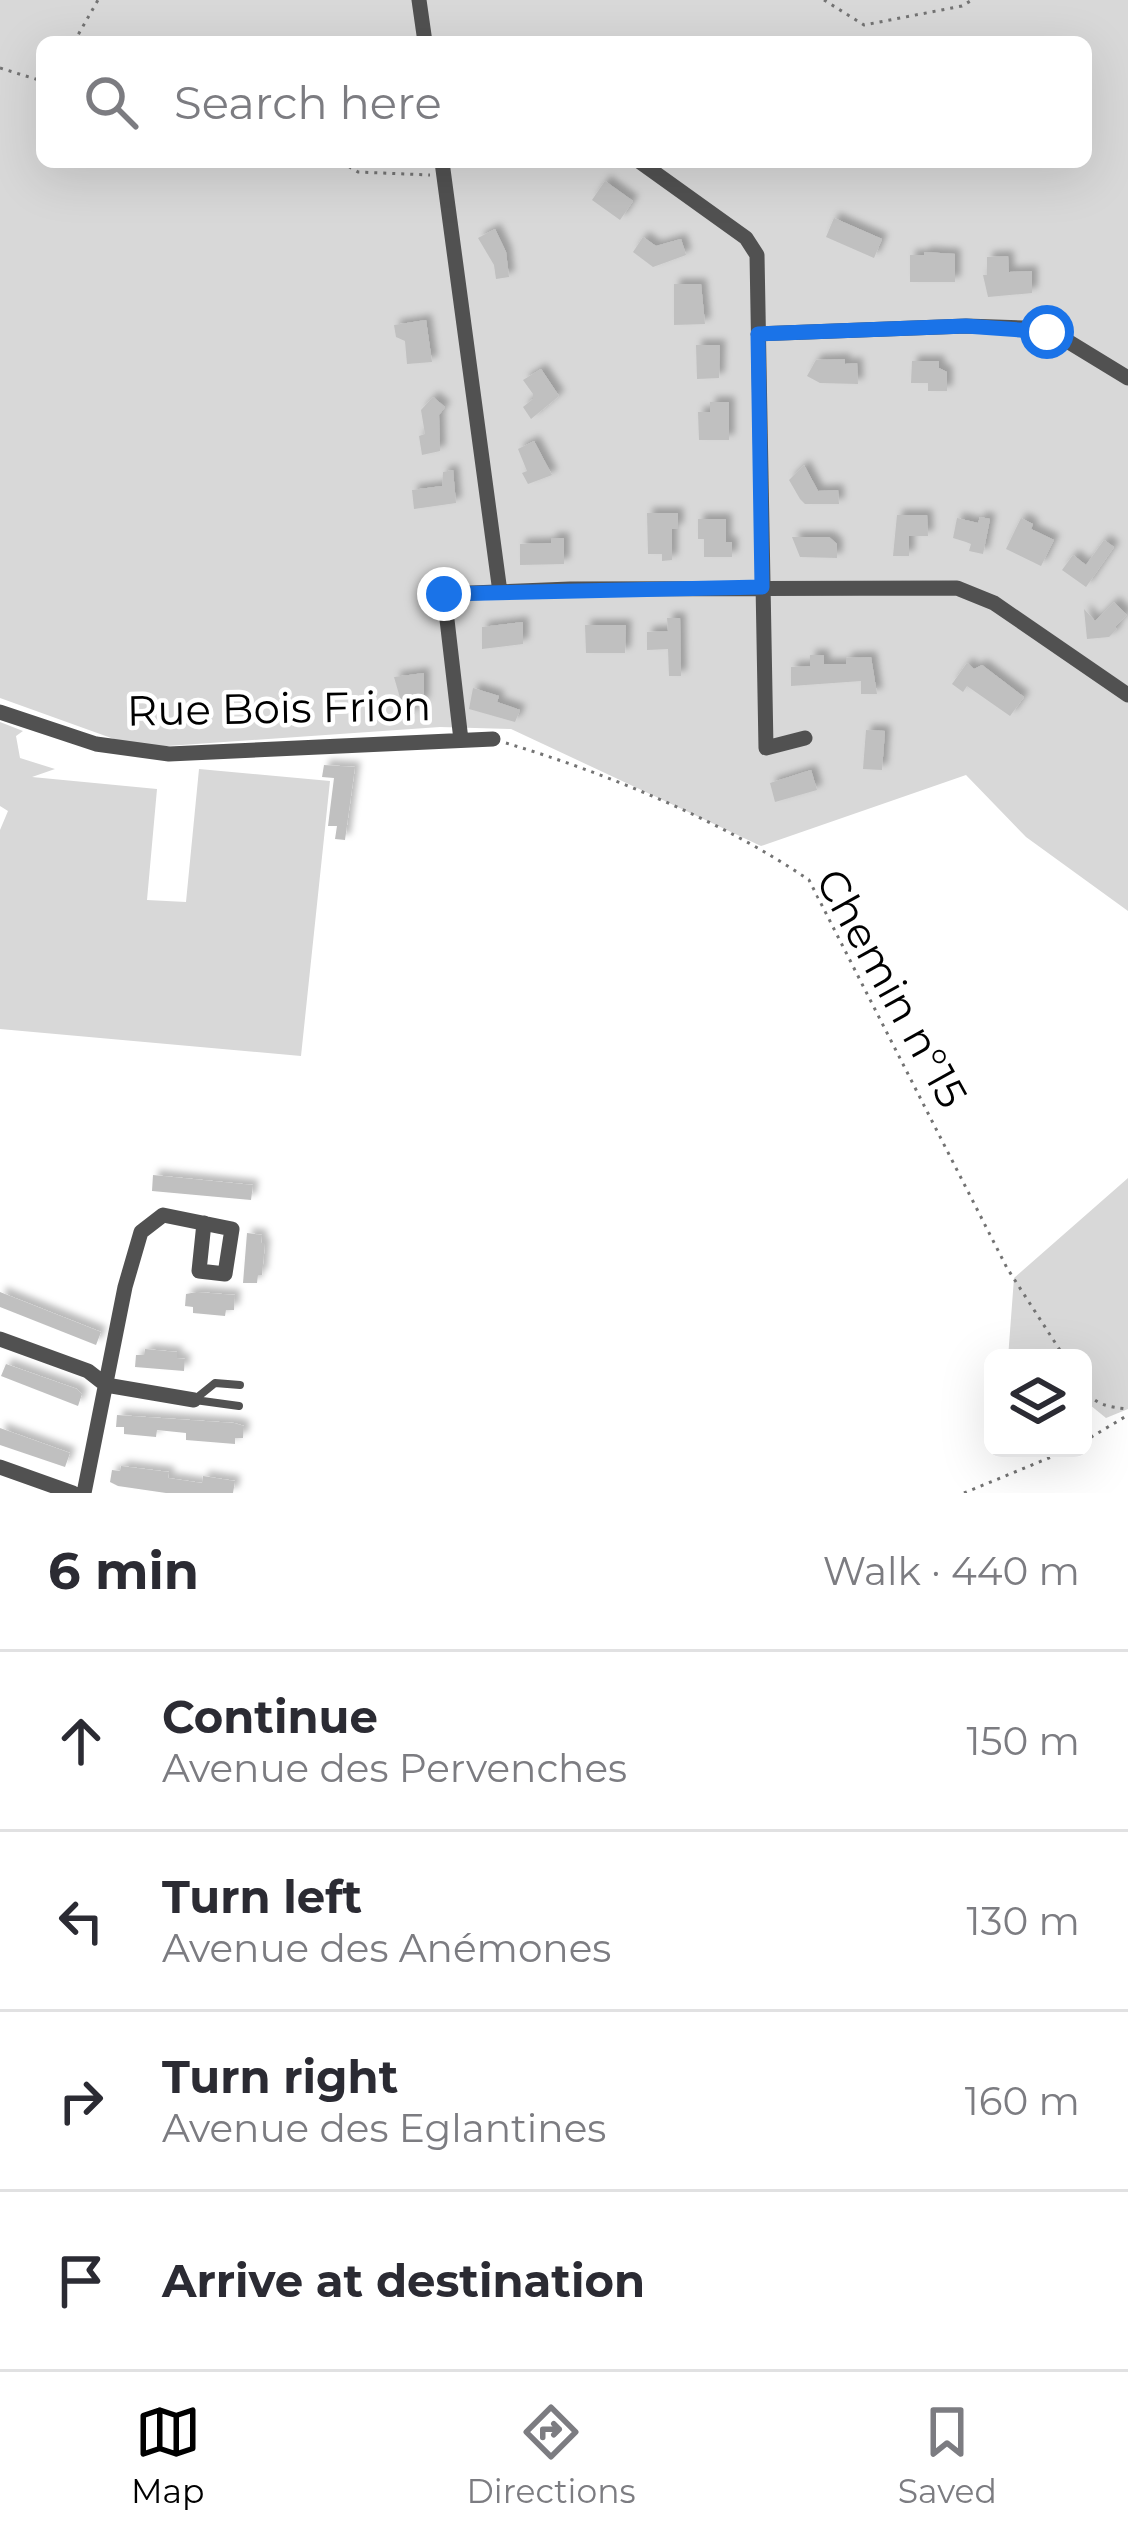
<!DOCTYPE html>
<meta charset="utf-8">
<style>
:root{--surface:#fff;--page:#f7f7f7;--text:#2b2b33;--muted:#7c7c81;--line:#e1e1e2;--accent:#000}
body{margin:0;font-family:Montserrat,sans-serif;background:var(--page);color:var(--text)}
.controls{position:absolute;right:36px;bottom:36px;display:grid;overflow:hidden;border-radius:18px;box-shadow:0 12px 48px #0002}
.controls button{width:108px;height:108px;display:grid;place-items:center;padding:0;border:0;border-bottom:3px solid var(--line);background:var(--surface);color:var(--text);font:60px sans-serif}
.stop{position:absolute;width:36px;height:36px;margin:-27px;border:9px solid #1a73e8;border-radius:50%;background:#fff}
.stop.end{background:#1a73e8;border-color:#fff;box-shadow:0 3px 12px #0008}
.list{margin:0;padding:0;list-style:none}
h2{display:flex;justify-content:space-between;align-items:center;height:156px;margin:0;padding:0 48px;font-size:51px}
h2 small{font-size:39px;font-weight:400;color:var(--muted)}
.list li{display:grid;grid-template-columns:78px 1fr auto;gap:36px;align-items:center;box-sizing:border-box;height:180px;padding:0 48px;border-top:3px solid var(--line)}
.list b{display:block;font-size:45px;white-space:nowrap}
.list p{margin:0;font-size:39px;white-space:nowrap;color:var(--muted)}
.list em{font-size:39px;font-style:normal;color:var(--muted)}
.icon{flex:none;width:66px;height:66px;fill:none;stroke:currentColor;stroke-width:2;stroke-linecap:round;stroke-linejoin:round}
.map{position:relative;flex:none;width:1128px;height:1493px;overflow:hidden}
.search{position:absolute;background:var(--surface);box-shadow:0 12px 48px #0002;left:36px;right:36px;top:36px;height:132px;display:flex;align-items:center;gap:30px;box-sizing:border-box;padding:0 42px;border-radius:18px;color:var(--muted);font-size:45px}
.sheet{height:876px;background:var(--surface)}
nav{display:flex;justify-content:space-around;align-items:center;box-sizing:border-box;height:168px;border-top:3px solid var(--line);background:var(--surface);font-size:33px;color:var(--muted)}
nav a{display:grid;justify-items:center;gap:6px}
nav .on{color:var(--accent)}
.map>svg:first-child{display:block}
.green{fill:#d8d8d8;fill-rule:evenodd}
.building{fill:#c0c0c0;filter:url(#shadow)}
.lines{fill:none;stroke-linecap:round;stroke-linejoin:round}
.path{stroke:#737373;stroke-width:3;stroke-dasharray:3 6;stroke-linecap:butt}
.service{stroke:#515151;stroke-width:8}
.minor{stroke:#515151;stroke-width:15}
.route{stroke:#1a73e8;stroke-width:15}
.labels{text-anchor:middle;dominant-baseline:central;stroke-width:9;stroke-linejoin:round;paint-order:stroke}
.street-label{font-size:42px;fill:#000;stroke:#fff}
</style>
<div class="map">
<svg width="1128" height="1493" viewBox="0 0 1128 1493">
<defs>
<filter id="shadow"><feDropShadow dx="5.5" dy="-5.5" stdDeviation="3" flood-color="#0004"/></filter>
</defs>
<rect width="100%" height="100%" fill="#fff"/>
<path class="green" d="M0,0H1128V911L1026,837L966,775L761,846L511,729L440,727L139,748L0,698ZM42,42H1086V162H42Z
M0,722L23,731L16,736L20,758L55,769L32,777L157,789L147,900L186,902L199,769L330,781L301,1056L0,1029V830L8,811L0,806Z
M1128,1178V1409L1106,1418L1090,1405L1083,1409V1358H1008L1014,1278Z"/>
<path class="building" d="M605,181L633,201L620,220L592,200Z
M834,218L882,239L874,258L826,237Z
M495,229L506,252L509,277L496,279L494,265L478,238Z
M643,237L656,246L681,239L686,255L653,267L633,252Z
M924,252L955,254V282H910V255H924Z
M1008,256L1009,272L1032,271V293L988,297L983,275H987V257Z
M674,284H701L705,324L674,325Z
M426,320L432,362L407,364L405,341L396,337L394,325Z
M696,345H720L719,378L697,379Z
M845,359V364L857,363L858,384L820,383L807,376L816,360Z
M912,361H939V368L947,372V391H928V383H911Z
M541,369L559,396L531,419L523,407L533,399V394L523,380Z
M433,397L445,407L439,415L440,451L422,455L419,436L425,434L421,410Z
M710,402H729V440H699L698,412H710Z
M534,441L552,475L528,484L522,473L527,471L518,449Z
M804,465L818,491L838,490L839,504H805L800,499L789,480Z
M453,470L456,503L414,509L412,490L442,486L443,472Z
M647,513H678V529H672V560L662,561V554H648Z
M897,515H927L928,536H909V556H893Z
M980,517L990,519L983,554L969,551L971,544L966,542L953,538L957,518L978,523Z
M1021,518L1033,524L1031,529L1054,540L1041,566L1006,549Z
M698,519H726V542H732V557H704V539H698Z
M792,537H829L837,544V558L800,557Z
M551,538H564V564L520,565V544L551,543Z
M1104,540L1114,547L1086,587L1062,570L1073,555L1086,565Z
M1114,602L1127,615L1115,627L1117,629L1109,637L1087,639L1084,609L1095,621Z
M667,618H680L681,676H669L668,649L647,650V632L668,631Z
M523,622V644L482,649V627Z
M585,625H626L625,653H586Z
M810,655H824V664H846V658L871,657L877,694H861V681L791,686V667L810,666Z
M967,663L974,669L982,665L1024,697L1010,716L967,686L963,692L952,684Z
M424,673V703L414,705L415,714L405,715L394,677Z
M473,688L499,696L497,702L520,710L515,722L469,709Z
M866,730L885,731L882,770L863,769Z
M324,765L355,767L345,840L335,839L337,826H328L334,778L322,777Z
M811,770L817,790L775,802L770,783Z
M153,1175L253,1185L251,1200L152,1191Z
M247,1233L262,1235L261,1243H265L262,1275H258L257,1283H243Z
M0,1292L101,1332L96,1345L0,1307Z
M197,1292L235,1295L234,1310H226L225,1316L193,1313V1307L185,1306L186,1294Z
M145,1349L177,1352V1358L185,1359L184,1371L135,1367L136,1355H144Z
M6,1364L77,1389L82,1394L78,1406L1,1376Z
M117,1415L234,1423L244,1426L243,1438H235V1444L186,1440V1433L157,1430L156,1437L124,1434V1427H116Z
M0,1428L70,1453L65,1467L0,1445Z
M121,1466L169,1472L168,1478L202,1483L203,1476L235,1481L233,1493H166L118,1486L110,1482L112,1470L120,1471Z"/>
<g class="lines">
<path class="path" d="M824,0L864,25L962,6L972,0
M74,42L98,0
M0,68L42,81
M341,162L358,172L430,175
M506,743C606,773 723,821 809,880L1007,1268L1065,1358
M1083,1387C1094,1405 1108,1407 1128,1409
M1083,1442L1128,1415
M964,1493L1073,1448"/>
<path class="service" d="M194,1400L215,1383L240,1385
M195,1400L239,1406"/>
<path class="minor" d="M419,0L425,42
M442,162L500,592
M640,162L746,238L757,255L766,748L805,738
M758,334L966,326L1024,328L1064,339L1128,378
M0,712L96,744L169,754L493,739
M461,740L444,594L570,589L957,588L994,603L1128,695
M0,1339L88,1371L106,1385L194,1400
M0,1467L73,1493
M84,1493L125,1287L141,1232L163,1215L232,1229L225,1274L199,1271L204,1223"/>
</g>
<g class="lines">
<path class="route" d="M444,594L762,587L758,334L966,326L1047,332"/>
</g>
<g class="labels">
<g class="street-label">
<text transform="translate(279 708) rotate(-1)">Rue Bois Frion</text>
<text transform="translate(892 988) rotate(61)">Chemin n°15</text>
</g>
</g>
</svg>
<div class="controls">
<button><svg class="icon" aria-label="layers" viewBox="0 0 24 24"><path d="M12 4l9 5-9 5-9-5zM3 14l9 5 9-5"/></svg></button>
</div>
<div class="stop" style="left:1047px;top:332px"></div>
<div class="stop end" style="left:444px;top:594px"></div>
<div class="search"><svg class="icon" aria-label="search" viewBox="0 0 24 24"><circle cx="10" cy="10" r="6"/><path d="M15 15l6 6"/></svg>Search here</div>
</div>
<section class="sheet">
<h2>6 min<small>Walk · 440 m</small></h2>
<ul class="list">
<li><svg class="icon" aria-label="ahead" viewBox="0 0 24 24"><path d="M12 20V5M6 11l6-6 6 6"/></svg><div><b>Continue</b><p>Avenue des Pervenches</p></div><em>150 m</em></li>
<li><svg class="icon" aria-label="left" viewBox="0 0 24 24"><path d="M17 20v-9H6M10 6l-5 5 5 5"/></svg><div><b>Turn left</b><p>Avenue des Anémones</p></div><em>130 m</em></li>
<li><svg class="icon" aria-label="right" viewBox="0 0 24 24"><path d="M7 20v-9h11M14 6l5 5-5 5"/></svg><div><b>Turn right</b><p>Avenue des Eglantines</p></div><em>160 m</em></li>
<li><svg class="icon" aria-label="arrive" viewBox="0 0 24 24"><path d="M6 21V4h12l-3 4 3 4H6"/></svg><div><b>Arrive at destination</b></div></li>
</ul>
</section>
<nav>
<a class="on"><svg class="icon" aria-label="map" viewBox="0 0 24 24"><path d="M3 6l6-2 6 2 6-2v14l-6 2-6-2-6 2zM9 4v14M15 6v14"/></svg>Map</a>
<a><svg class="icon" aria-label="directions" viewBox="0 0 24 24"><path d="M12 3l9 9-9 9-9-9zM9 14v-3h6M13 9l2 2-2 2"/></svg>Directions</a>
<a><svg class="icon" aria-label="saved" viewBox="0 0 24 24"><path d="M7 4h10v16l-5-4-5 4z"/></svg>Saved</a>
</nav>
